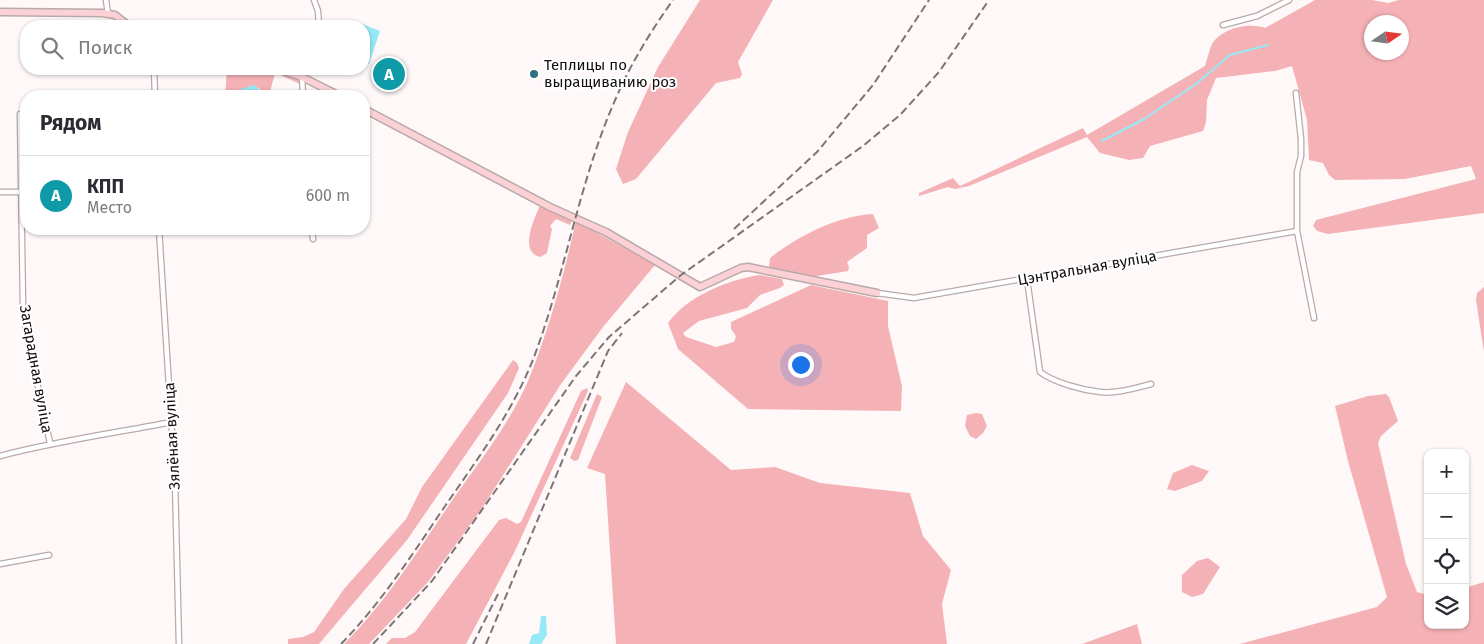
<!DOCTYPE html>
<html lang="ru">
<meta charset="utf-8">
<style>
:root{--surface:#fff;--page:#f2f2f3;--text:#2b2b33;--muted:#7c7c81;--line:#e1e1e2;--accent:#2b737d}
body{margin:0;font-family:"Fira Sans",sans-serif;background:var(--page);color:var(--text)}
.controls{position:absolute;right:15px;bottom:15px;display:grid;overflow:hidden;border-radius:10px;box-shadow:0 1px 4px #0004}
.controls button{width:45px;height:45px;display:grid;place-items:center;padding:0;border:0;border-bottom:1px solid var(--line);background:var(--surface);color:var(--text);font:25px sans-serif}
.compass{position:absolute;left:1364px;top:15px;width:45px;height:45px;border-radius:50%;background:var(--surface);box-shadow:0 1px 4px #0004;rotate:77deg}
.you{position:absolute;left:800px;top:364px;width:18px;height:18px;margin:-12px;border:4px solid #fff;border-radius:50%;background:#1a73e8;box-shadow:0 0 0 8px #1a73e833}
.badge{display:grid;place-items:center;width:32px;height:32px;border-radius:50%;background:var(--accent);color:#fff;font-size:16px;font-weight:700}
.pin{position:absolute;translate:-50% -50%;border:2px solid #fff;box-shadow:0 1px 5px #0006}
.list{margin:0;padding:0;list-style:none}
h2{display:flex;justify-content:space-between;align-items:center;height:65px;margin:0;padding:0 20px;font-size:21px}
h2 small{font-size:16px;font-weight:400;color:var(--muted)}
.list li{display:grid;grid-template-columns:32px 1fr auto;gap:15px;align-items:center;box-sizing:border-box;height:80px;padding:0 20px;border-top:1px solid var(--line)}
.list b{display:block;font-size:19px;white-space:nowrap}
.list p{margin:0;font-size:16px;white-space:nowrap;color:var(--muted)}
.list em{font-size:16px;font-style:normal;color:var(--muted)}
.icon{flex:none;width:28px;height:28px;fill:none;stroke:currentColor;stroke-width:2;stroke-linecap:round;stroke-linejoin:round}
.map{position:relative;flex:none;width:1484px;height:644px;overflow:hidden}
.search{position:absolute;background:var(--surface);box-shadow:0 1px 4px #0004;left:20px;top:20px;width:350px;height:55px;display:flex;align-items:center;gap:12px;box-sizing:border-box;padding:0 18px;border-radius:20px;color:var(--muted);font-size:19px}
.panel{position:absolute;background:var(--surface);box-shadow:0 1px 4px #0004;left:20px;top:90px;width:350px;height:145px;border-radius:20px}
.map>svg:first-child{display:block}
.green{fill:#f5b2b6;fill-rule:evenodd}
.water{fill:#97e9f6}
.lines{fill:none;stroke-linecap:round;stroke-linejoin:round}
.stream{stroke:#97e9f6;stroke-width:2}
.street-casing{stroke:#b9a9aa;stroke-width:7}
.secondary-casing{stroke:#b9a9aa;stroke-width:9}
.street{stroke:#fff;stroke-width:4.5}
.secondary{stroke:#fbd1d6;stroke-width:6}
.rail{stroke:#7c7575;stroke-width:2;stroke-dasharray:8 4;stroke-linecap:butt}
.poi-dot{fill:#2b737d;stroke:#fff;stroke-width:2}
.labels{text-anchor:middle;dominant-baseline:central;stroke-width:4;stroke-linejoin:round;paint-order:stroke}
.poi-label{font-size:15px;fill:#130d0d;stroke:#fff;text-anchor:start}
.street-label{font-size:15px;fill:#130d0d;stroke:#fff}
</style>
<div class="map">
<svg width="1484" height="644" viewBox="0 0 1484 644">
<rect width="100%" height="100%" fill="#fff8f8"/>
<path class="green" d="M700,0H773L738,62L742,74L740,78L716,83L636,179L623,184L616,169L628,132L658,67Z
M1315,0H1372L1388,3L1399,0H1484V213L1328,234L1317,231L1313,226L1316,220L1476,179L1471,166L1405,179L1335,180L1329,175L1323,163L1309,160L1307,120L1292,66L1275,71L1216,78L1207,100L1206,122L1203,131L1150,146L1143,158L1129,160L1100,153L1087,137L969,186L955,189L948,187L919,196V193L953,178L960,186L1083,128L1087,135L1205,66C1207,59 1209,52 1211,46C1220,28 1249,22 1265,28ZM1372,22H1402V52H1372Z
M227,69L279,73L299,80L300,84L275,73L269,96H262L260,89L254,86L235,96H225Z
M540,205L572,220L570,225L556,219L550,226L552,229L547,253L540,257C518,251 535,218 540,205Z
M873,214L879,228L867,235V248L847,262L849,267L848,271L811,277L769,267L770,258C798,236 837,216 873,214Z
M576,221L655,265L603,327L561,384L481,510L428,582L369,644H344C387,601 419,549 453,499C479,462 510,423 528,381C549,330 564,274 576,221Z
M759,275L782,279L784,285L780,288L760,295L747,308L699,321L683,333L686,337L716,347L734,342L736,336L731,329V322L811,285L888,301V326L902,386L901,411L748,409L678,349L668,323C687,296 728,280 759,275Z
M1484,287V352L1476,300L1477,293Z
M513,360L517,363L519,368L508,393L407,540L319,644H288V639L303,637L314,632L344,589L406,519L422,487Z
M626,382L731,470L775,467L820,483L910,493L923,536L951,570L942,604L947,644H616L605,474L587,468Z
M587,388L588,391L515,551L466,644H386L392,638H405L415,632L499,520L506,518L517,524L521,522L581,391Z
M597,394L602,397L578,460L574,461L570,458Z
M1386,394L1389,397L1398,421L1381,436L1378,443L1406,564L1417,592L1428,595V625H1465V588L1484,582V644H1240L1377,607L1387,597L1348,461L1335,406L1368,396Z
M976,413L982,414L987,426L983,433L976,439L970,436L965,426L967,415Z
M1192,465L1209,471L1202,481L1175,491L1167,489L1173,473Z
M1208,558L1220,567L1203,594L1192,597L1182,592V575L1197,561Z
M1137,624L1142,644H1082Z"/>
<path class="water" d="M360,23L380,31L369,64H364V26H356Z
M254,85L261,91L262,96H235L241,89Z
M541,616H546L547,635L541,644H529L532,635L539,633Z"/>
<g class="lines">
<path class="stream" d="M1102,141L1144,119L1196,84L1230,55L1268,45"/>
<g class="street-casing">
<path id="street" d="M106,0L108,14
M314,0L318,11L319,26
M1223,25L1257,16L1289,0
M154,69L155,96
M1296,93L1301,139V156L1297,172V231L1314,318
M303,96L302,77L306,69
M20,114L23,306L26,331L50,443
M0,192H20
M159,229L175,481L179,644
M312,229L313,239
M1027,279L1040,372C1055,383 1082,390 1100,392C1116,394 1135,388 1151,384
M877,293L914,298L1297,231
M0,456C57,441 115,433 172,422
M0,564L49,555"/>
</g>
<g class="secondary-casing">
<path id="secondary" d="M0,12L102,13L115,15L129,26
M278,69L302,77L340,96
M364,109L550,207L606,232L700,287L741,268L748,267L877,293"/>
</g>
<use href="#street" class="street"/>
<use href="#secondary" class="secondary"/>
<path class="rail" d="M734,229L817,152L873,85L929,0
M341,644C380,604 410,558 441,512C475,462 512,414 534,357C566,272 579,181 616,98C631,63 651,31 673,0
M373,644L432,581L576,376L609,337L681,275L863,146L900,115L939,72L989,0
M473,644L498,594
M486,644L608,351L622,333"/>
</g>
<circle class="poi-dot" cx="534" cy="74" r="5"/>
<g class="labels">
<g class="poi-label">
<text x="544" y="65">Теплицы по<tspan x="544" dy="17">выращиванию роз</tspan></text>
</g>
<g class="street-label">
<text transform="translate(1087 268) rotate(-10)">Цэнтральная вуліца</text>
<text transform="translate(36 369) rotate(80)">Загарадная вуліца</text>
<text transform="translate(172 436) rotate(-93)">Зялёная вуліца</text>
</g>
</g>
</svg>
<div class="controls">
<button>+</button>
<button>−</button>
<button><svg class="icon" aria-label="locate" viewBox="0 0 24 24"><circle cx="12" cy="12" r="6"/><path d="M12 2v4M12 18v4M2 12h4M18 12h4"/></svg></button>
<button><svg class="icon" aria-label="layers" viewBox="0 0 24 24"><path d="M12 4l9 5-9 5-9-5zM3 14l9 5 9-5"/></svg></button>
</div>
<svg class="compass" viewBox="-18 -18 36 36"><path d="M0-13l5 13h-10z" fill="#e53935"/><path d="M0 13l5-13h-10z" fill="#7c7c81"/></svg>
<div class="you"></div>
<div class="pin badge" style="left:389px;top:74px;background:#0f9aa8">A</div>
<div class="search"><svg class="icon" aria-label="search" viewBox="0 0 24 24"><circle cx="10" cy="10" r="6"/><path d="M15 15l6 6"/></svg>Поиск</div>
<section class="panel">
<h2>Рядом<small></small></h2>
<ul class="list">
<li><span class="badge" style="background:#0f9aa8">A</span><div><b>КПП</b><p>Место</p></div><em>600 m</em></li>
</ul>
</section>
</div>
